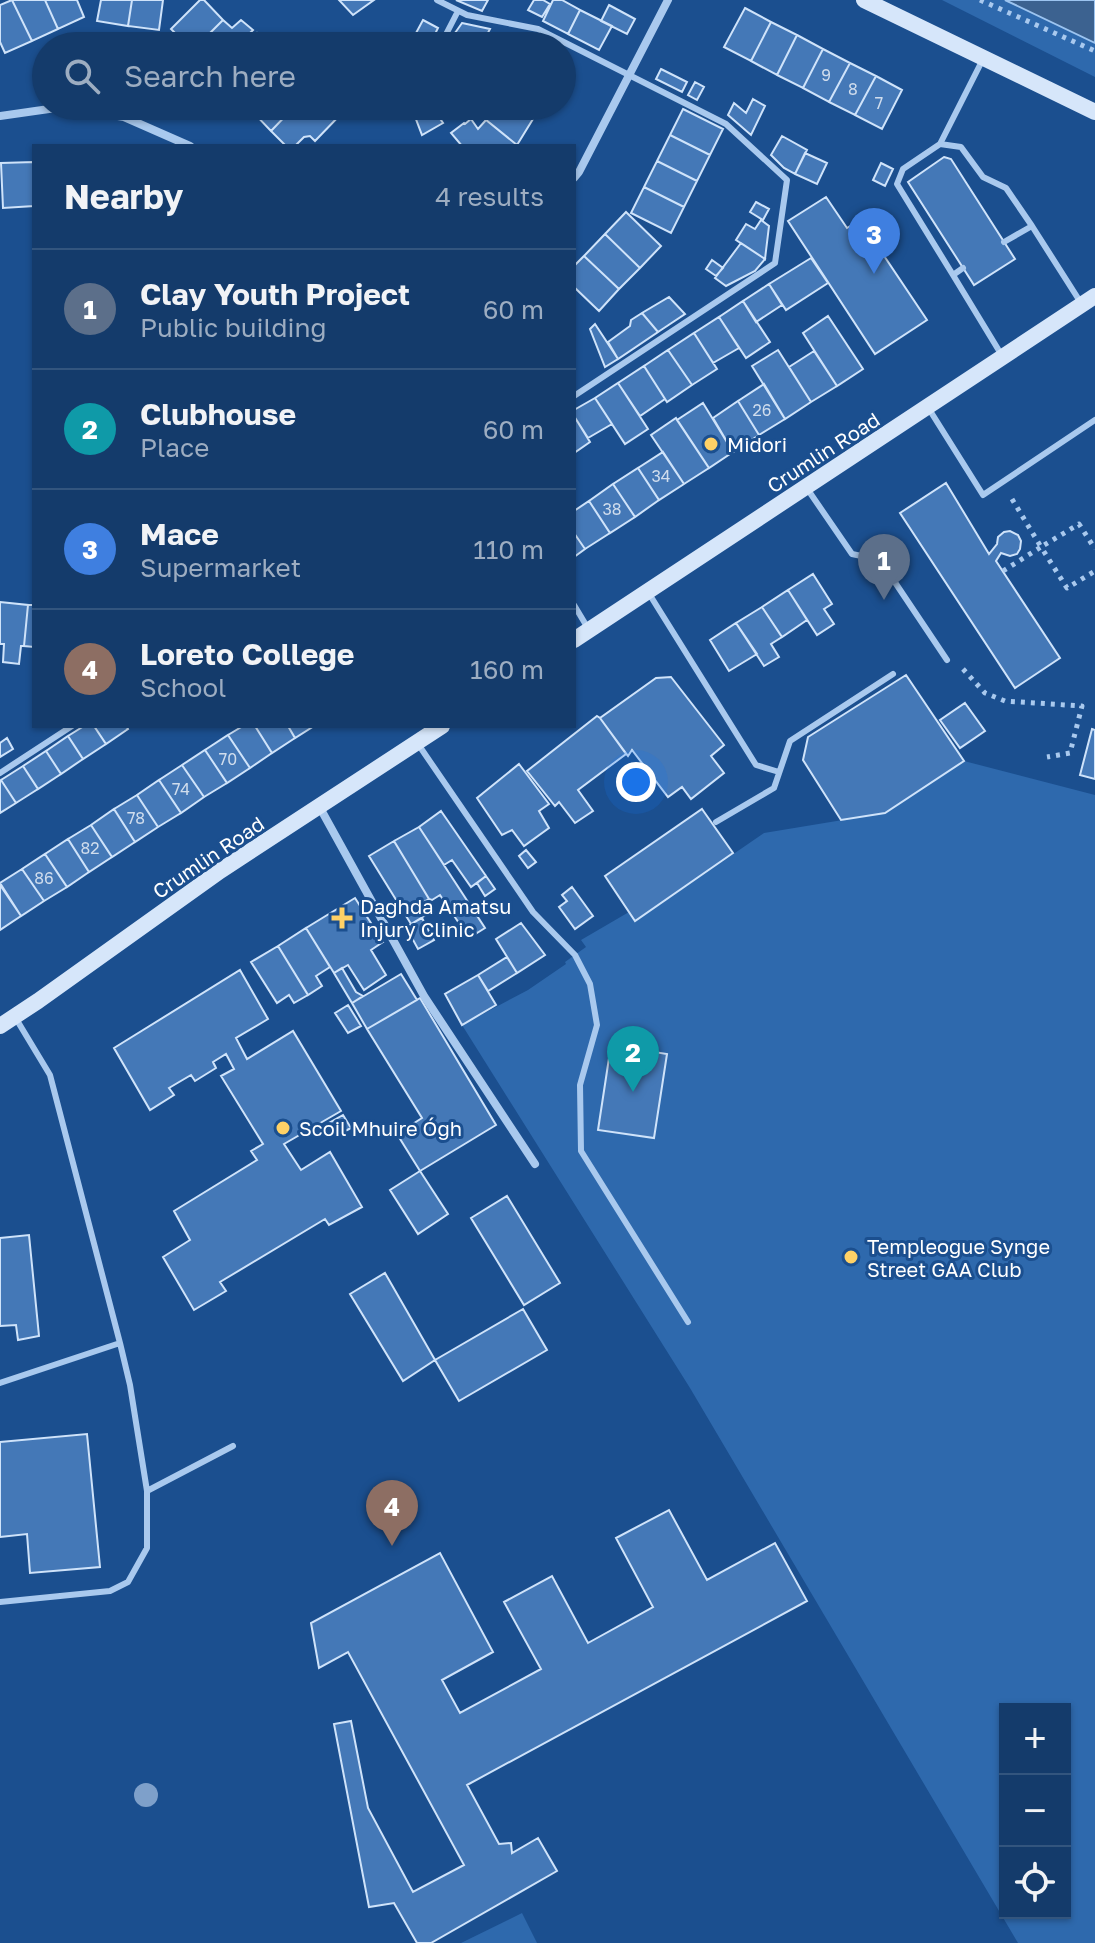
<!DOCTYPE html>
<meta charset="utf-8">
<style>
:root{--surface:#143b6b;--page:#214673;--text:#f1f3f6;--muted:#9dadc1;--line:#33557e;--accent:#ffd166}
body{margin:0;font-family:"Golos Text",sans-serif;background:var(--page);color:var(--text)}
.controls{position:absolute;right:24px;bottom:24px;display:grid;overflow:hidden;border-radius:0px;box-shadow:0 2px 6px #0004}
.controls button{width:72px;height:72px;display:grid;place-items:center;padding:0;border:0;border-bottom:2px solid var(--line);background:var(--surface);color:var(--text);font:40px sans-serif}
.you{position:absolute;left:636px;top:782px;width:28px;height:28px;margin:-20px;border:6px solid #fff;border-radius:50%;background:#1a73e8;box-shadow:0 0 0 12px #1a73e833}
.badge{display:grid;place-items:center;width:52px;height:52px;border-radius:50%;background:var(--accent);color:#fff;font-size:26px;font-weight:700}
.pin{position:absolute;translate:-50% -66px;filter:drop-shadow(0 2px 4px #0008)}
.pin::after{content:'';position:absolute;top:42px;width:28px;height:24px;background:inherit;clip-path:polygon(0 0,100% 0,50% 100%)}
.list{margin:0;padding:0;list-style:none}
h2{display:flex;justify-content:space-between;align-items:center;height:104px;margin:0;padding:0 32px;font-size:34px}
h2 small{font-size:26px;font-weight:400;color:var(--muted)}
.list li{display:grid;grid-template-columns:52px 1fr auto;gap:24px;align-items:center;box-sizing:border-box;height:120px;padding:0 32px;border-top:2px solid var(--line)}
.list b{display:block;font-size:30px;white-space:nowrap}
.list p{margin:0;font-size:26px;white-space:nowrap;color:var(--muted)}
.list em{font-size:26px;font-style:normal;color:var(--muted)}
.icon{flex:none;width:44px;height:44px;fill:none;stroke:currentColor;stroke-width:2;stroke-linecap:round;stroke-linejoin:round}
.map{position:relative;flex:none;width:1095px;height:1943px;overflow:hidden}
.search{position:absolute;background:var(--surface);box-shadow:0 2px 6px #0004;left:32px;top:32px;width:544px;height:88px;display:flex;align-items:center;gap:20px;box-sizing:border-box;padding:0 28px;border-radius:44px;color:var(--muted);font-size:30px}
.panel{position:absolute;background:var(--surface);box-shadow:0 2px 6px #0004;left:32px;top:144px;width:544px;height:584px;border-radius:0px}
.map>svg:first-child{display:block}
.green{fill:#2e69ad;fill-rule:evenodd}
.water{fill:#3c6290;stroke:#9cc4f0;stroke-width:2}
.building{fill:#4478b7;stroke:#cfe3fa;stroke-width:2}
.lines{fill:none;stroke-linecap:round;stroke-linejoin:round}
.path{stroke:#a9c9ee;stroke-width:5;stroke-dasharray:4 6;stroke-linecap:butt}
.service{stroke:#a9c9ee;stroke-width:6}
.minor{stroke:#a9c9ee;stroke-width:8}
.secondary{stroke:#d6e6fa;stroke-width:16}
.tree{fill:#7ea0ca}
.poi-dot{fill:#ffd166;stroke:#1b4f8f;stroke-width:3}
.labels{text-anchor:middle;dominant-baseline:central;stroke-width:6;stroke-linejoin:round;paint-order:stroke}
.number-label{font-size:16px;fill:#d0dded}
.poi-label{font-size:20px;fill:#fff;stroke:#1b4f8f;text-anchor:start}
.street-label{font-size:20px;fill:#fff;stroke:#1b4f8f}
</style>
<div class="map">
<svg width="1095" height="1943" viewBox="0 0 1095 1943">
<rect width="100%" height="100%" fill="#1b4f8f"/>
<path class="green" d="M942,0H1005L1095,43V77Z
M964,761L1095,795V1943H1018L690,1388L462,1025L528,990L566,964L565,962L586,947L581,940L629,912L636,921L764,833L885,813ZM1005,1709H1065V1913H1005Z
M522,1913L537,1943H461Z"/>
<path class="water" d="M1005,0H1095V43Z"/>
<path class="building" d="M12,0L32,41L5,53L0,42V5Z
M12,0H45L58,29L32,41Z
M45,0H77L84,17L58,29Z
M101,0H132L128,26L97,21Z
M132,0H163L159,30L128,26Z
M200,0H204L223,20L197,46H188L171,29Z
M339,0H374L353,15Z
M456,0H488L482,11Z
M534,0H543L550,4L542,17L528,10Z
M553,0H562L580,10L568,34L543,21Z
M609,5L635,19L627,34L601,21Z
M745,8L771,22L751,61L724,47Z
M580,10L612,26L599,50L568,34Z
M223,20L232,28L241,20L253,30L237,46H197Z
M423,20L438,28L429,46H409Z
M771,22L797,35L777,75L751,61Z
M462,23L490,29L481,46L455,33Z
M257,33L270,46H237L243,40L247,43Z
M455,33L479,45V46H448Z
M528,35L549,46H522Z
M797,35L823,49L803,88L777,75Z
M823,49L850,63L829,102L803,88Z
M850,63L876,76L855,115L829,102Z
M661,69L687,82L682,92L656,79Z
M876,76L902,90L882,129L855,115Z
M695,82L704,87L697,100L688,95Z
M753,99L765,106L751,135L728,115L734,103L746,113Z
M257,106H295L271,131L252,111Z
M295,106H308L313,111L318,106H332L341,114L315,141L310,136L304,137L295,146H286L271,131Z
M418,106H431L443,123L422,135L414,114Z
M436,106H443L449,114L441,120L433,108Z
M491,106H541L517,145L486,120Z
M683,109L723,129L710,155L670,135Z
M471,119L478,129L486,120L517,145L462,146L451,133L464,123L465,124Z
M670,135L710,155L697,181L657,161Z
M782,136L807,150L795,174L784,168L771,155Z
M805,153L827,163L817,184L795,174Z
M944,157L951,159L1015,259L974,285L908,182Z
M657,161L697,181L684,207L644,187Z
M34,162V206L3,208L1,163Z
M881,163L893,169L885,186L873,180Z
M644,187L684,207L671,233L631,213Z
M826,197L847,228L860,220L927,320L875,354L788,221Z
M756,202L769,209L763,220L750,212Z
M626,212L661,246L640,268L605,234Z
M761,220L769,226L765,259L736,240L746,224L755,229Z
M605,234L640,268L619,289L584,256Z
M741,243L765,259L755,271L726,286L715,278Z
M584,256L619,289L599,311L574,287V266Z
M811,258L828,283L786,310L769,284Z
M712,260L723,268L716,276L706,269Z
M769,284L782,305L756,322L743,301Z
M669,297L685,314L658,332L642,313Z
M743,301L770,342L746,358L719,317Z
M642,313L658,332L618,359L608,342L630,326L631,320Z
M828,316L863,369L837,386L803,333Z
M719,317L739,348L713,363L694,333Z
M595,324L618,359L605,367L590,329Z
M694,333L717,369L692,385L668,350Z
M668,350L692,385L667,402L644,366Z
M778,350L811,402L785,419L752,366Z
M814,351L837,386L811,402L789,367Z
M644,366L665,399L640,416L618,383Z
M618,383L648,429L625,444L595,398Z
M764,384L785,419L759,435L738,401Z
M595,398L612,424L588,438L574,416V410Z
M738,401L759,435L733,452L713,418Z
M703,403L733,452L709,468L677,420Z
M574,416L590,442L574,453Z
M676,418L709,468L684,484L651,435Z
M663,452L684,484L659,500L638,468Z
M638,468L659,500L635,517L613,484Z
M946,483L989,554L997,544L998,537L1004,532L1010,531L1018,535L1021,541L1020,549L1017,554L1010,556L1001,553L996,561L1060,658L1015,688L900,513Z
M613,484L635,517L610,533L589,501Z
M589,501L610,533L585,549L574,533V511Z
M574,533L585,549L574,557Z
M813,574L832,604L824,609L834,624L817,635L788,590Z
M788,590L807,620L782,637L762,607Z
M0,602L28,605L24,646H21L19,664L3,662L4,644H0Z
M28,605H34V647L24,646Z
M762,607L782,637L771,644L779,657L764,666L736,623Z
M736,623L757,654L729,671L710,640Z
M906,675L964,761L885,813L841,820L803,760L808,737Z
M671,677L724,745L711,756L724,773L691,799L682,787L668,797L632,750L628,756L600,718L656,678Z
M965,703L985,731L960,748L940,720Z
M597,716L600,718L626,754L578,790L593,811L575,823L559,802L555,806L527,771Z
M84,726H94L106,744L83,759L68,736Z
M94,726H126L128,729L106,744Z
M243,726H255L272,753L250,768L228,735Z
M255,726H288L295,738L272,753Z
M288,726H314L295,738Z
M1092,729L1095,730V779L1080,775Z
M228,735L250,768L227,783L205,750Z
M68,736L83,759L61,774L46,751Z
M7,738L13,749L0,757V743Z
M205,750L227,783L204,797L182,765Z
M46,751L61,774L38,789L23,766Z
M519,764L549,804L539,811L549,828L524,846L512,830L502,835L477,798Z
M182,765L204,797L181,813L159,780Z
M23,766L38,789L16,803L1,780Z
M1,780L16,803L0,813V781Z
M159,780L181,813L158,827L137,795Z
M137,795L158,827L135,842L114,809Z
M114,809L135,842L112,857L91,825Z
M702,809L733,853L635,921L605,876Z
M441,811L486,876L471,887L452,860L444,865L419,827Z
M91,825L112,857L89,872L68,839Z
M419,827L485,928L469,938L440,895L432,900L429,899L394,841Z
M68,839L89,872L67,887L45,854Z
M394,841L429,899L420,904L426,915L411,924L369,856Z
M526,850L536,862L528,868L519,856Z
M45,854L67,887L44,901L22,869Z
M22,869L44,901L21,916L0,883Z
M486,876L495,889L485,896L477,883Z
M0,885L21,916L0,930Z
M572,887L593,916L575,929L559,907L567,901L562,895Z
M355,898L383,942L371,950L386,975L364,990L348,965L334,973L306,928Z
M422,918L434,940L418,949L406,927Z
M521,923L545,955L517,973L496,939Z
M306,928L330,967L316,976L322,986L308,995L278,946Z
M278,946L308,995L294,1003L289,995L277,1003L251,962Z
M507,957L517,973L488,991L478,975Z
M342,968L356,992L363,996L352,1003L334,973Z
M240,970L268,1019L236,1038L247,1059L293,1031L341,1111L284,1144L301,1170L330,1152L362,1207L329,1225L325,1219L220,1282L226,1291L194,1310L163,1257L190,1240L174,1211L257,1160L251,1151L263,1144L221,1076L234,1069L226,1054L213,1062L216,1068L195,1081L191,1075L169,1088L174,1095L150,1110L114,1048Z
M401,974L417,1000L367,1029L352,1003Z
M478,975L496,1005L462,1025L445,994Z
M420,998L496,1125L420,1171L397,1134L422,1118L367,1029Z
M348,1005L361,1026L348,1033L335,1013Z
M611,1045L667,1054L654,1138L598,1130Z
M343,1115L351,1128L336,1136L329,1123Z
M420,1171L448,1214L418,1234L390,1190Z
M507,1196L560,1283L524,1305L471,1218Z
M29,1235L39,1336L18,1340L16,1325L0,1326V1238Z
M385,1273L435,1360L403,1381L350,1294Z
M523,1309L547,1350L459,1401L435,1360Z
M87,1434L100,1567L30,1573L27,1534L0,1537V1442Z
M669,1510L707,1580L775,1543L807,1601L467,1785L499,1844L511,1843L512,1853L538,1838L557,1871L431,1943H417L394,1903L369,1907L334,1724L351,1721L368,1808L413,1892L464,1865L348,1652L319,1668L311,1623L440,1553L493,1652L442,1680L460,1713L541,1669L504,1602L552,1576L588,1643L653,1607L616,1538Z"/>
<g class="lines">
<path class="path" d="M980,0L1095,51
M1012,499L1041,547L1079,524L1095,549
M1003,571L1041,547L1067,588L1095,571
M963,669L985,693L1005,701L1082,706L1070,753L1047,757"/>
<path class="service" d="M437,0L467,15L538,29L726,124L787,180L775,263L574,396
M440,46L458,11
M408,107V106
M940,144L961,147L983,177L1006,188L1032,226L1081,303
M1004,242L1032,226
M963,268L953,275L1001,354
M953,275L897,184L903,169L940,144L982,61
M929,409L983,495L1095,420
M806,487L852,554L880,560L947,660
M648,592L756,765L779,772
M574,605L589,630
M418,744L533,912L575,955L590,984L597,1025L580,1085L581,1151L688,1322
M0,773L72,726
M716,822L774,788L790,741L893,674
M0,1383L120,1343L50,1075L15,1017
M147,1491L233,1446
M0,1602L110,1591L128,1582L147,1548V1491L130,1385L120,1343"/>
<path class="minor" d="M0,116L63,107L124,117L190,146
M574,178L579,172L668,0
M319,806L424,996L535,1164"/>
<path class="secondary" d="M864,0L1095,112
M574,640L1095,296
M0,1026L38,1001L220,871L442,726"/>
</g>
<circle class="tree" cx="146" cy="1795" r="12"/>
<g class="poi-dot">
<circle cx="711" cy="444" r="8"/>
<path d="M338 906h8v8h8v8h-8v8h-8v-8h-8v-8h8z"/>
<circle cx="283" cy="1128" r="8"/>
<circle cx="851" cy="1257" r="8"/>
</g>
<g class="labels">
<g class="number-label">
<text x="826" y="75">9</text>
<text x="853" y="89">8</text>
<text x="879" y="103">7</text>
<text x="762" y="410">26</text>
<text x="661" y="476">34</text>
<text x="612" y="509">38</text>
<text x="228" y="759">70</text>
<text x="181" y="789">74</text>
<text x="136" y="818">78</text>
<text x="90" y="848">82</text>
<text x="44" y="878">86</text>
</g>
<g class="poi-label">
<text x="727" y="444">Midori</text>
<text x="360" y="906">Daghda Amatsu<tspan x="360" dy="23">Injury Clinic</tspan></text>
<text x="299" y="1128">Scoil Mhuire Ógh</text>
<text x="867" y="1246">Templeogue Synge<tspan x="867" dy="23">Street GAA Club</tspan></text>
</g>
<g class="street-label">
<text transform="translate(823 452) rotate(-33)">Crumlin Road</text>
<text transform="translate(208 857) rotate(-34)">Crumlin Road</text>
</g>
</g>
</svg>
<div class="controls">
<button>+</button>
<button>−</button>
<button><svg class="icon" aria-label="locate" viewBox="0 0 24 24"><circle cx="12" cy="12" r="6"/><path d="M12 2v4M12 18v4M2 12h4M18 12h4"/></svg></button>
</div>
<div class="you"></div>
<div class="pin badge" style="left:884px;top:600px;background:#5c6f8a">1</div>
<div class="pin badge" style="left:633px;top:1092px;background:#0f9aa8">2</div>
<div class="pin badge" style="left:874px;top:274px;background:#3f7fe0">3</div>
<div class="pin badge" style="left:392px;top:1546px;background:#8d6e63">4</div>
<div class="search"><svg class="icon" aria-label="search" viewBox="0 0 24 24"><circle cx="10" cy="10" r="6"/><path d="M15 15l6 6"/></svg>Search here</div>
<section class="panel">
<h2>Nearby<small>4 results</small></h2>
<ul class="list">
<li><span class="badge" style="background:#5c6f8a">1</span><div><b>Clay Youth Project</b><p>Public building</p></div><em>60 m</em></li>
<li><span class="badge" style="background:#0f9aa8">2</span><div><b>Clubhouse</b><p>Place</p></div><em>60 m</em></li>
<li><span class="badge" style="background:#3f7fe0">3</span><div><b>Mace</b><p>Supermarket</p></div><em>110 m</em></li>
<li><span class="badge" style="background:#8d6e63">4</span><div><b>Loreto College</b><p>School</p></div><em>160 m</em></li>
</ul>
</section>
</div>
